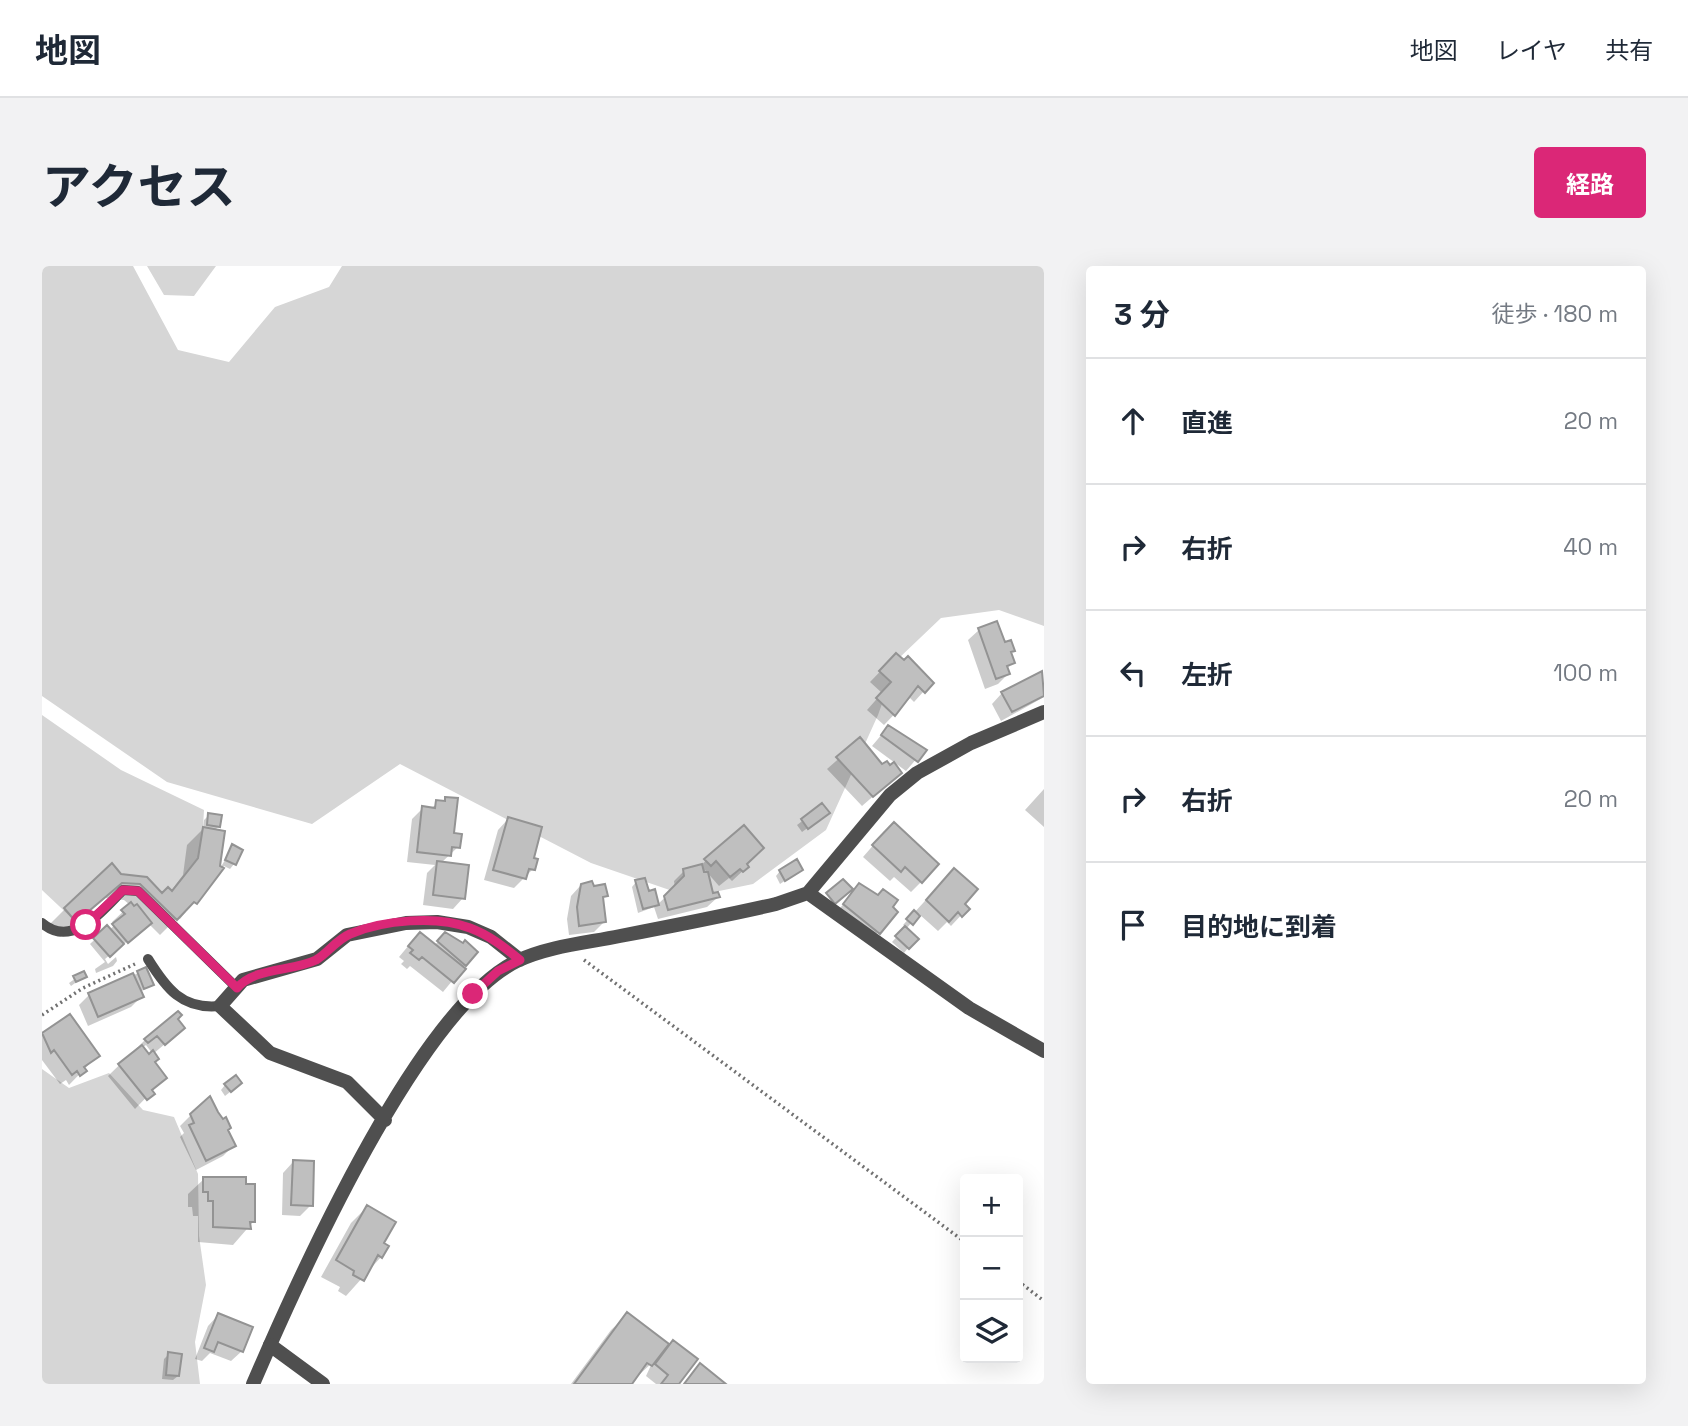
<!DOCTYPE html>
<html lang="ja">
<meta charset="utf-8">
<style>
:root{--surface:#fff;--page:#f2f2f3;--text:#1f2937;--muted:#747a83;--line:#e0e1e3;--accent:#db2777}
body{margin:0;font-family:"Space Grotesk","Noto Sans JP",sans-serif;background:var(--page);color:var(--text)}
.controls{position:absolute;right:21px;bottom:21px;display:grid;overflow:hidden;border-radius:7px;box-shadow:0 7px 28px #0002}
.controls button{width:63px;height:63px;display:grid;place-items:center;padding:0;border:0;border-bottom:2px solid var(--line);background:var(--surface);color:var(--text);font:35px sans-serif}
.stop{position:absolute;width:21px;height:21px;margin:-16px;border:5px solid #db2777;border-radius:50%;background:#fff}
.stop.end{background:#db2777;border-color:#fff;box-shadow:0 2px 7px #0008}
.list{margin:0;padding:0;list-style:none}
h2{display:flex;justify-content:space-between;align-items:center;height:91px;margin:0;padding:0 28px;font-size:30px}
h2 small{font-size:23px;font-weight:400;color:var(--muted)}
.list li{display:grid;grid-template-columns:46px 1fr auto;gap:21px;align-items:center;box-sizing:border-box;height:126px;padding:0 28px;border-top:2px solid var(--line)}
.list b{display:block;font-size:26px;white-space:nowrap}
.list em{font-size:23px;font-style:normal;color:var(--muted)}
.icon{flex:none;width:38px;height:38px;fill:none;stroke:currentColor;stroke-width:2;stroke-linecap:round;stroke-linejoin:round}
.map{position:relative;flex:none;width:1002px;height:1118px;overflow:hidden;border-radius:7px}
header{display:flex;align-items:center;gap:42px;box-sizing:border-box;height:98px;padding:0 35px;background:var(--surface);border-bottom:2px solid var(--line)}
header strong{font-size:33px}
nav{display:flex;gap:38px;margin-inline-start:auto;font-size:24px}
.intro{display:flex;align-items:center;justify-content:space-between;box-sizing:border-box;height:168px;padding:0 42px}
h1{margin:0;font-size:49px}
.button{padding:18px 32px;border-radius:7px;background:var(--accent);color:#fff;font-size:24px;font-weight:700}
main{display:flex;gap:42px;padding:0 42px}
aside{flex:1;background:var(--surface);border-radius:7px;box-shadow:0 7px 28px #0002}
.map>svg:first-child{display:block}
.green{fill:#d6d6d6}
.shadow{fill:#0003;fill-rule:evenodd}
.building{fill:#bfbfbf;stroke:#939393;stroke-width:2}
.lines{fill:none;stroke-linecap:round;stroke-linejoin:round}
.path{stroke:#717171;stroke-width:3.5;stroke-dasharray:2 3.5;stroke-linecap:butt}
.service{stroke:#4f4f4f;stroke-width:10}
.minor{stroke:#4f4f4f;stroke-width:14}
.tertiary{stroke:#4f4f4f;stroke-width:14}
.route{stroke:#db2777;stroke-width:9}
</style>
<header>
<strong>地図</strong>
<nav><a>地図</a><a>レイヤ</a><a>共有</a></nav>
</header>
<div class="intro"><h1>アクセス</h1><a class="button">経路</a></div>
<main>
<div class="map">
<svg width="1002" height="1118" viewBox="0 0 1002 1118">
<rect width="100%" height="100%" fill="#fff"/>
<path class="green" d="M0,0H91L136,84L187,96L233,41L287,21L300,0H1002V360L957,344L899,352L856,393L836,449L784,564L711,618L648,631L549,597L358,498L270,558L125,516L0,430Z
M105,0H174L152,30L122,29Z
M0,449L79,504L162,544L161,561L183,565L178,600L182,602L155,638L152,636L135,654L98,618L80,617L34,656L0,624Z
M0,803L27,822L67,807L101,844L132,851L156,908L157,970L164,1019L153,1076L158,1118H0Z"/>
<path class="shadow" d="M954,358L962,378L971,384L968,388L971,396L965,403L966,408L956,418L943,423L926,374L937,364Z
M854,389L882,425L872,436L868,432L842,459L825,444L840,427L828,416Z
M999,407L1002,431L959,455L950,438L960,427Z
M846,461L882,484L864,505L830,480Z
M818,474L840,501L858,507L820,540L785,503Z
M1002,523V561L983,544Z
M404,533L410,569L416,581L399,597L421,632L411,643L381,639L385,607L393,599L365,596L370,553L381,542L387,543Z
M780,540L781,551L760,566L755,559Z
M167,549L177,560L172,565L176,606L191,580L199,584L192,598L188,603L182,600L138,653L136,651L118,669L107,658L63,693L66,698L74,691L75,695L71,700L54,707L53,703L63,696L48,678L65,662L67,664L73,659L70,656L88,639L82,634L63,632L18,671L7,659L23,643L78,609L104,613L120,629L128,626L141,609L145,579L161,563L162,554Z
M466,553L490,593L491,603L472,622L442,614L456,564Z
M701,561L705,601L690,615L687,612L677,620L663,604L670,630L676,631L665,641L616,653L612,641L596,647L590,621L594,616L615,639L633,622L632,615L642,605L657,601Z
M841,568L879,616L869,626L852,611L848,615L821,591Z
M759,604L738,618L734,610L738,605Z
M902,614L925,643L909,660L905,656L896,665L877,648L864,663L866,682L862,687L850,676L864,661L861,659Z
M539,619L564,629L560,633L562,656L552,666L527,669L525,653L529,630Z
M818,619L853,646L826,677L792,649Z
M403,668L434,686L401,726L368,700L365,703L359,698L362,695L357,691L367,679L392,680Z
M103,704L110,719L98,726L100,730L89,741L46,760L37,739L47,729Z
M41,707L43,710L29,720L27,717Z
M28,750L56,789L27,819L24,814L18,818L0,794V770Z
M133,754L130,772L111,788V797L123,812L93,843L66,810L103,774ZM104,779L110,787L106,790L100,782Z
M183,819L193,822L183,830L179,824Z
M149,849L184,864L191,880L181,890L154,904L138,871L142,867L138,860Z
M251,896L269,939L258,950L240,949L241,907Z
M162,913L211,956L191,979L156,976V950H151L150,941H146V928Z
M325,941L340,978L339,991L304,1030L296,1025L298,1021L279,1011L309,957Z
M176,1049L200,1085L189,1095L168,1087L160,1095L153,1093L166,1060Z
M585,1049L618,1090L631,1077L634,1118H614L604,1110L610,1097L587,1118H529L569,1064Z
M127,1088L136,1110L131,1114L120,1113L122,1093Z"/>
<path class="building" d="M955,355L963,376L969,374L973,385L969,386L973,397L965,400L968,408L954,413L936,362Z
M854,387L862,394L866,390L892,417L883,427L876,420L853,450L834,432L849,416L837,405Z
M1000,405L1002,430L970,446L959,426Z
M846,459L885,484L876,496L839,469Z
M818,471L840,498L845,495L848,499L852,496L860,507L831,531L794,491Z
M403,531L416,532L412,567L420,568L418,582L410,581L409,590L375,586L380,540L393,542L394,534L403,535Z
M780,537L788,547L766,563L759,553Z
M166,547L180,549L178,561L165,559Z
M466,551L500,561L492,592L496,593L493,604L487,603L484,613L451,604Z
M852,556L897,598L880,617L863,601L859,606L830,579Z
M702,559L722,582L705,598L707,601L701,606L698,603L688,611L674,595L669,600L662,593Z
M161,561L183,565L178,600L182,602L155,638L152,636L135,654L98,618L80,617L34,656L22,642L70,597L79,608L105,611L120,627L126,621L130,625L156,592Z
M190,578L201,584L194,599L183,594Z
M755,593L761,604L743,615L737,604Z
M395,595L427,599L423,633L391,629Z
M660,598L662,606H666L671,627L676,626L678,631L626,644L622,630L642,610L641,603Z
M912,602L936,623L923,638L928,643L920,651L916,646L907,656L884,634Z
M603,612L607,625L613,623L617,639L601,643L593,614Z
M801,613L811,623L793,638L784,627Z
M550,615L552,620L563,618L566,630L561,631L564,656L537,660L535,641L539,618Z
M817,617L836,629L841,623L856,634L851,641L856,646L838,668L801,638Z
M89,636L92,640L95,638L110,657L86,677L70,658L83,648L79,644Z
M872,644L878,650L871,659L864,653Z
M65,659L82,678L68,691L51,672Z
M863,660L877,673L867,683L853,670Z
M378,666L424,703L412,717L380,691L377,694L368,687L371,684L366,680Z
M403,666L421,677L423,674L436,686L424,700L395,675Z
M104,701L112,719L102,723L95,705Z
M42,705L45,711L34,716L31,710Z
M91,707L102,731L56,751L46,727Z
M136,745L140,749L136,753L143,762L123,779L115,770L106,777L102,773Z
M28,748L58,790L42,801L45,805L38,810L35,805L30,809L12,784L9,787L0,767Z
M100,779L107,788L111,784L117,793L113,796L125,812L110,824L113,828L105,834L76,798Z
M194,809L200,817L189,826L182,818Z
M168,830L176,846L181,853L184,851L189,862L186,864L194,880L164,895L147,859L152,857L148,848Z
M251,894L272,895L271,940L249,939Z
M161,911H204V918H213V956H208L209,963L171,961V935H166V926H161Z
M325,939L354,956L342,977L347,980L340,992L336,989L322,1015L311,1009L312,1005L294,994Z
M585,1046L627,1078L610,1100L605,1097L590,1118H532Z
M176,1047L211,1061L201,1086L176,1076L172,1086L162,1082Z
M631,1074L656,1093L637,1118H619L626,1109L613,1098Z
M126,1086L140,1088L137,1110L124,1109Z
M658,1097L684,1118H642Z"/>
<g class="lines">
<path class="path" d="M542,694L923,976
M0,749L41,722L93,698
M976,1015L1002,1035"/>
<path class="service" d="M0,657C30,683 60,645 81,624L96,625L195,722
M106,693C124,722 140,744 178,740"/>
<path class="minor" d="M766,627L927,742L1002,785
M343,854L305,816L228,787L178,740L201,714L275,693L305,669L364,657L395,656L426,661L449,671L478,694
M228,1079C271,982 382,740 475,695C507,680 544,677 578,670C630,660 682,650 734,638L766,627L848,529L875,507L929,477L1002,446"/>
<path class="tertiary" d="M211,1118L228,1079L281,1118"/>
</g>
<g class="lines">
<path class="route" d="M44,659L81,624L96,625L195,722C213,701 249,706 274,694C286,687 294,674 308,668C341,654 395,649 428,662C447,669 462,681 478,694L456,705L431,728"/>
</g>
</svg>
<div class="controls">
<button>+</button>
<button>−</button>
<button><svg class="icon" aria-label="layers" viewBox="0 0 24 24"><path d="M12 4l9 5-9 5-9-5zM3 14l9 5 9-5"/></svg></button>
</div>
<div class="stop" style="left:44px;top:659px"></div>
<div class="stop end" style="left:431px;top:728px"></div>
</div>
<aside>
<h2>3 分<small>徒歩 · 180 m</small></h2>
<ul class="list">
<li><svg class="icon" aria-label="ahead" viewBox="0 0 24 24"><path d="M12 20V5M6 11l6-6 6 6"/></svg><div><b>直進</b></div><em>20 m</em></li>
<li><svg class="icon" aria-label="right" viewBox="0 0 24 24"><path d="M7 20v-9h11M14 6l5 5-5 5"/></svg><div><b>右折</b></div><em>40 m</em></li>
<li><svg class="icon" aria-label="left" viewBox="0 0 24 24"><path d="M17 20v-9H6M10 6l-5 5 5 5"/></svg><div><b>左折</b></div><em>100 m</em></li>
<li><svg class="icon" aria-label="right" viewBox="0 0 24 24"><path d="M7 20v-9h11M14 6l5 5-5 5"/></svg><div><b>右折</b></div><em>20 m</em></li>
<li><svg class="icon" aria-label="arrive" viewBox="0 0 24 24"><path d="M6 21V4h12l-3 4 3 4H6"/></svg><div><b>目的地に到着</b></div></li>
</ul>
</aside>
</main>
